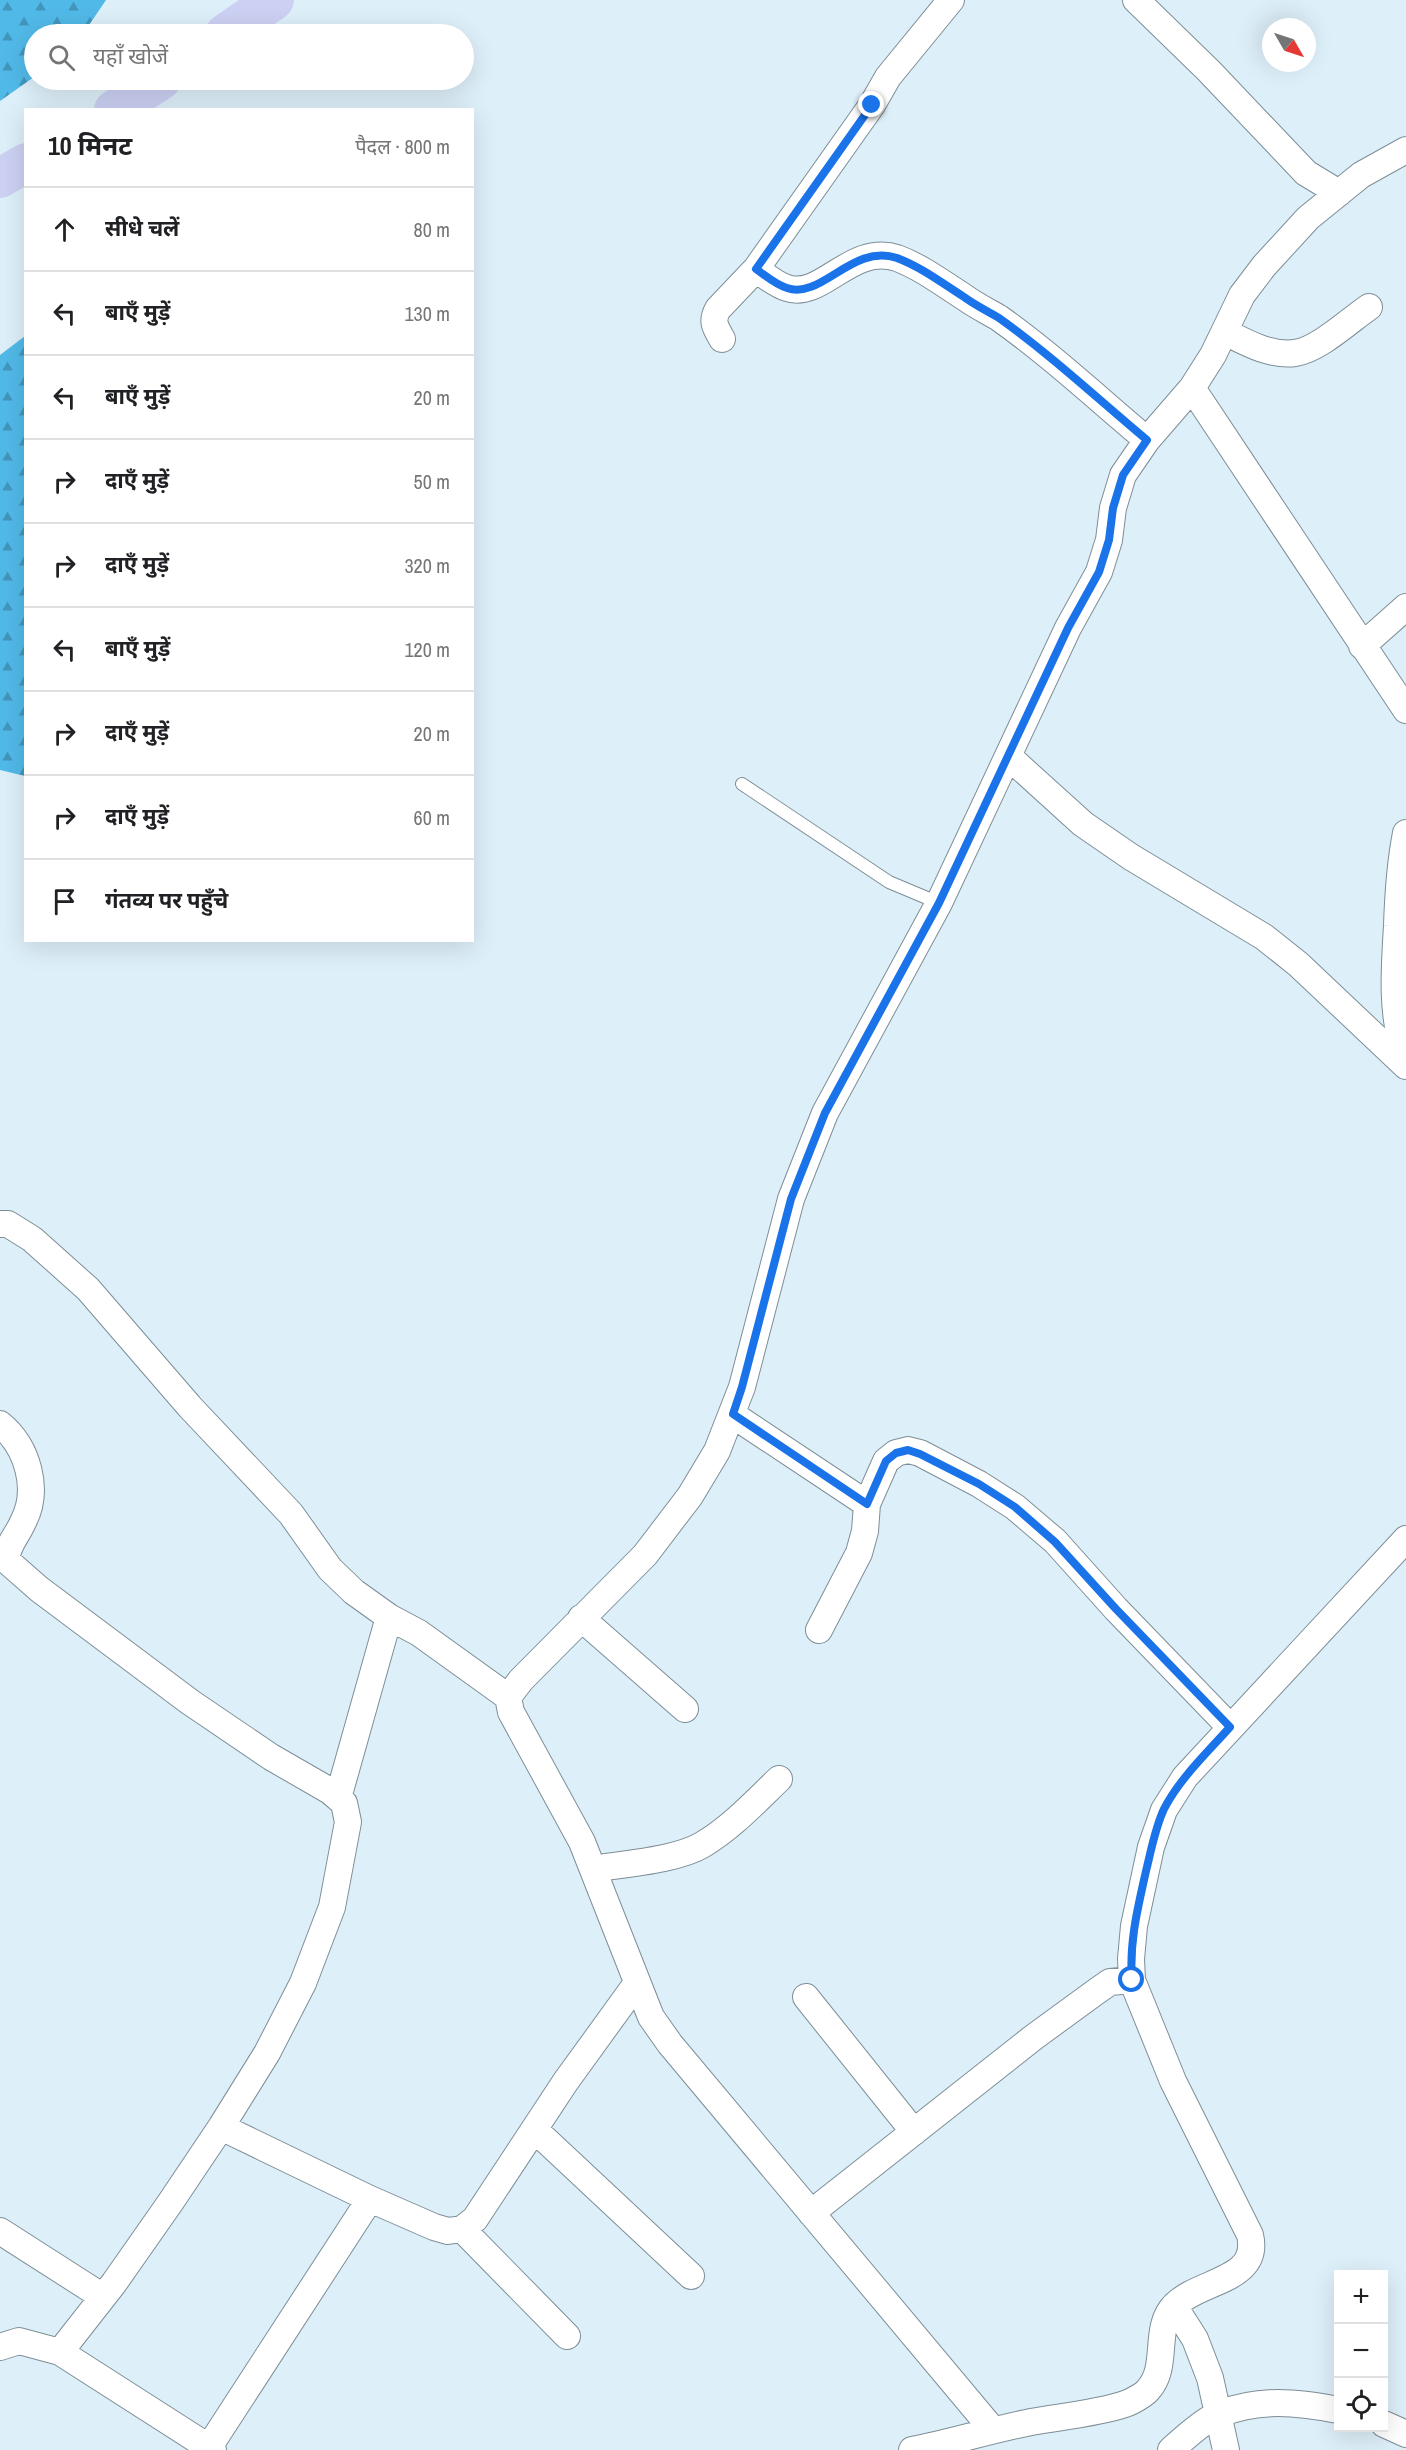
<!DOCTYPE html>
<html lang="hi">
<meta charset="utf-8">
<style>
:root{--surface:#fff;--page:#f6f6f6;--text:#202124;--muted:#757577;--line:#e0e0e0}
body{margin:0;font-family:"Archivo Narrow","Noto Sans Devanagari",sans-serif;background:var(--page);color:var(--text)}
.controls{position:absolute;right:18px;bottom:18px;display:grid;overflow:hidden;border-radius:0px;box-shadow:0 6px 24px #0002}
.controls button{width:54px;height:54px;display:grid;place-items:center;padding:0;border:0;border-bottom:2px solid var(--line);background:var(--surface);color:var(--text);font:30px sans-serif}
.compass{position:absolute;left:1262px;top:18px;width:54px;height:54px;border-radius:50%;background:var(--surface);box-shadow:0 6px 24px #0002;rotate:129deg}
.stop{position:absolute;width:18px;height:18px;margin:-14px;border:4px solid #1a73e8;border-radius:50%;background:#fff}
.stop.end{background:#1a73e8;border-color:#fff;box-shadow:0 2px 6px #0008}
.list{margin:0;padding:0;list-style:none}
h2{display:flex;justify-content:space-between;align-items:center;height:78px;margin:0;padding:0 24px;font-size:26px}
h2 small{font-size:20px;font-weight:400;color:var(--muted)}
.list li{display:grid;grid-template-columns:39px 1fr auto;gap:18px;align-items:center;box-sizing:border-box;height:84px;padding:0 24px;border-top:2px solid var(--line)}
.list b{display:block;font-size:22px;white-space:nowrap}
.list em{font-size:20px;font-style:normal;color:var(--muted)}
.icon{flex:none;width:33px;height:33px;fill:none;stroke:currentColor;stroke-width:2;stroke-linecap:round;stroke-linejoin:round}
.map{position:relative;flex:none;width:1406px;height:2450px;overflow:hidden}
.search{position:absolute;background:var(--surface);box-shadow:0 6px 24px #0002;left:24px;top:24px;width:450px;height:66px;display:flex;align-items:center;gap:15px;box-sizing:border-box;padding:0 21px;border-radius:33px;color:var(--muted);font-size:22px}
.panel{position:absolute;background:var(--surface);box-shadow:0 6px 24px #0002;left:24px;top:108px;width:450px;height:834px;border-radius:0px}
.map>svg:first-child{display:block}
.forest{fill:url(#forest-firs)}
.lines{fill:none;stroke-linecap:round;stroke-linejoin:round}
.river{stroke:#ccd0f2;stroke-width:40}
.service-casing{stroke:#7d8e97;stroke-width:14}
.minor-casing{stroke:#7d8e97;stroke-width:28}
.service{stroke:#fff;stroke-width:12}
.minor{stroke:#fff;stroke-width:26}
.route{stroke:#1a73e8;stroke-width:8}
</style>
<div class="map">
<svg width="1406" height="2450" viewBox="0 0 1406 2450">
<defs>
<pattern id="forest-firs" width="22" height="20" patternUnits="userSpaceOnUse" patternTransform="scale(1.5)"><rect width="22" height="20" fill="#51b9e8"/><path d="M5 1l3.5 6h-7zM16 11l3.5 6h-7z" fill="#4296bc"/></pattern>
</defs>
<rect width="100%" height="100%" fill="#ddeff9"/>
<path class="forest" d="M0,0H106L83,34H34V77L0,101Z
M25,336V776L0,770V355Z"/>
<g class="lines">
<path class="river" d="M225,34L274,0
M114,110L161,80
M0,178L26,163"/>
<g class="service-casing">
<path id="service" d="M742,784L889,882L939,903"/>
</g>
<g class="minor-casing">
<path id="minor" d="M1136,0L1209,71L1306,173L1339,193
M1406,150L1361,175L1308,218L1264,266L1242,295L1213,355L1192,388L1406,710
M756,269C766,276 776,285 787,288C822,300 851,243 897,258C921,267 942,283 964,297C975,305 987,311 999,318C1051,355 1098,399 1147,440
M1225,332C1247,343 1270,356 1295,353C1318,350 1350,320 1369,307
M722,339C715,327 711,321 718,309L756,269L872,105L888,77L951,0
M1362,646L1406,607
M1009,757L1083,824L1131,857L1264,937L1298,964L1406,1066
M1406,833C1400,864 1398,894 1397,926C1394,971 1391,1016 1406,1059
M0,1224H8L32,1239L88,1289L190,1407L291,1514L330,1569L354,1592L389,1617L419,1633L508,1697
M733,1415L867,1504
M0,1424C28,1447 40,1490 23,1522C17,1536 7,1545 6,1560L39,1589L190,1702L271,1757L330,1791L344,1803L348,1822L332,1907L303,1983L267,2053L221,2127L170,2203L114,2283L60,2352
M581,1618L685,1709
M819,1630L859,1553L865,1531L867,1504L886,1461L896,1453L908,1450L920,1453L979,1484L1015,1507L1055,1541L1116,1609L1230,1727
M338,1798L389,1617
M593,1869C623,1864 677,1860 702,1845C731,1828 755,1802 779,1779
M806,1997L914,2132
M221,2127L370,2199L434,2227L448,2231L462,2229L475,2219L566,2081L637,1983
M535,2130L691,2276
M811,2213L1034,2037L1097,1991L1110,1982L1132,1980
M462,2229L567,2336
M0,2231L103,2297
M1174,2306L1195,2339L1210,2378L1226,2450
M0,2347L19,2341L60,2352L213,2450
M1384,2424L1406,2434
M993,2430L670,2044L651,2017L582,1842L511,1712L508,1697L521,1680L645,1555L690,1496L717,1451L742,1387L791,1199L825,1113L939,903L1068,628L1099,572L1109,540L1113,508L1123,475L1147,440L1192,388
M209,2447L370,2199
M912,2450C952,2442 991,2430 1031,2422C1059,2417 1099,2413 1125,2404C1131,2402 1144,2395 1148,2390C1170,2366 1152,2328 1175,2305C1200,2280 1261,2281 1250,2235L1173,2081L1132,1980L1131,1959L1134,1926L1151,1847L1164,1810L1185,1777L1406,1539
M1171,2450C1182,2440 1205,2419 1219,2414C1260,2398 1297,2402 1338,2410"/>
</g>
<use href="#service" class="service"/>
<use href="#minor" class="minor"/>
</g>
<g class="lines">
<path class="route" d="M872,105L756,269C766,276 776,285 787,288C822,300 852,243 897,258C921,267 942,283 964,297C975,305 987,311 999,318C1051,355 1098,399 1147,440L1123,475L1113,508L1109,540L1099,572L1068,628L939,903L825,1113L791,1199L742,1387L733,1414L867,1504L886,1461L896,1453L908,1450L920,1454L979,1484L1015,1507L1055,1542L1116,1609L1230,1727C1207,1753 1180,1778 1164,1809C1155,1828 1151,1851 1146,1871C1138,1907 1129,1942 1132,1980"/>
</g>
</svg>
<div class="controls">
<button>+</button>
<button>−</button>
<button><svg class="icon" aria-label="locate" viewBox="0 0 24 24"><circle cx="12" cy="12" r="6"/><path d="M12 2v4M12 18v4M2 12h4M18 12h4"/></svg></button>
</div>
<svg class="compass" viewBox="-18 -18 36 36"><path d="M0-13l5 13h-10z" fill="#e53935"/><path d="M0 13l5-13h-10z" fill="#757577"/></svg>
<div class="stop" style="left:1132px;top:1980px"></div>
<div class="stop end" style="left:872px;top:105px"></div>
<div class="search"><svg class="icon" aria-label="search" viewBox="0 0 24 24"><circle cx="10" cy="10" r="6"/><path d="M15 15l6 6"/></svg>यहाँ खोजें</div>
<section class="panel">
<h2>10 मिनट<small>पैदल · 800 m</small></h2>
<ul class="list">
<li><svg class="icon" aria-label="ahead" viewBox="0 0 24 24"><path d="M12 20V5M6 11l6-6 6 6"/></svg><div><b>सीधे चलें</b></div><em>80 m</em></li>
<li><svg class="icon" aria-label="left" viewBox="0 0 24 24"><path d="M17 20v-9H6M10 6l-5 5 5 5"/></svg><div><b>बाएँ मुड़ें</b></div><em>130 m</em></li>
<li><svg class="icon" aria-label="left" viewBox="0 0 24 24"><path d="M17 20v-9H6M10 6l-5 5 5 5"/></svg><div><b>बाएँ मुड़ें</b></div><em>20 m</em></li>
<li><svg class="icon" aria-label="right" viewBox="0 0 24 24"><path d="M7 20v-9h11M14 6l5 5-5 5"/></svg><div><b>दाएँ मुड़ें</b></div><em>50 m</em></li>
<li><svg class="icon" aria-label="right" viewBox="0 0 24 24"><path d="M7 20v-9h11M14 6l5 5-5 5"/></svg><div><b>दाएँ मुड़ें</b></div><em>320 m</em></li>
<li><svg class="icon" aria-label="left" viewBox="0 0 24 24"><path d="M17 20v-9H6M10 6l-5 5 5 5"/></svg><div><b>बाएँ मुड़ें</b></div><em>120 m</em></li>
<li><svg class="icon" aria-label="right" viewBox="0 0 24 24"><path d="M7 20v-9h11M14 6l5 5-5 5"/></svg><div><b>दाएँ मुड़ें</b></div><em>20 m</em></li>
<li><svg class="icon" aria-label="right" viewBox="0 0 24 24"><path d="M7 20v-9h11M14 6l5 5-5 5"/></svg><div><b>दाएँ मुड़ें</b></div><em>60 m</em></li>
<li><svg class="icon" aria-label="arrive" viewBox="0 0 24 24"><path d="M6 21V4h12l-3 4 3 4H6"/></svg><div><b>गंतव्य पर पहुँचे</b></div></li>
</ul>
</section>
</div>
